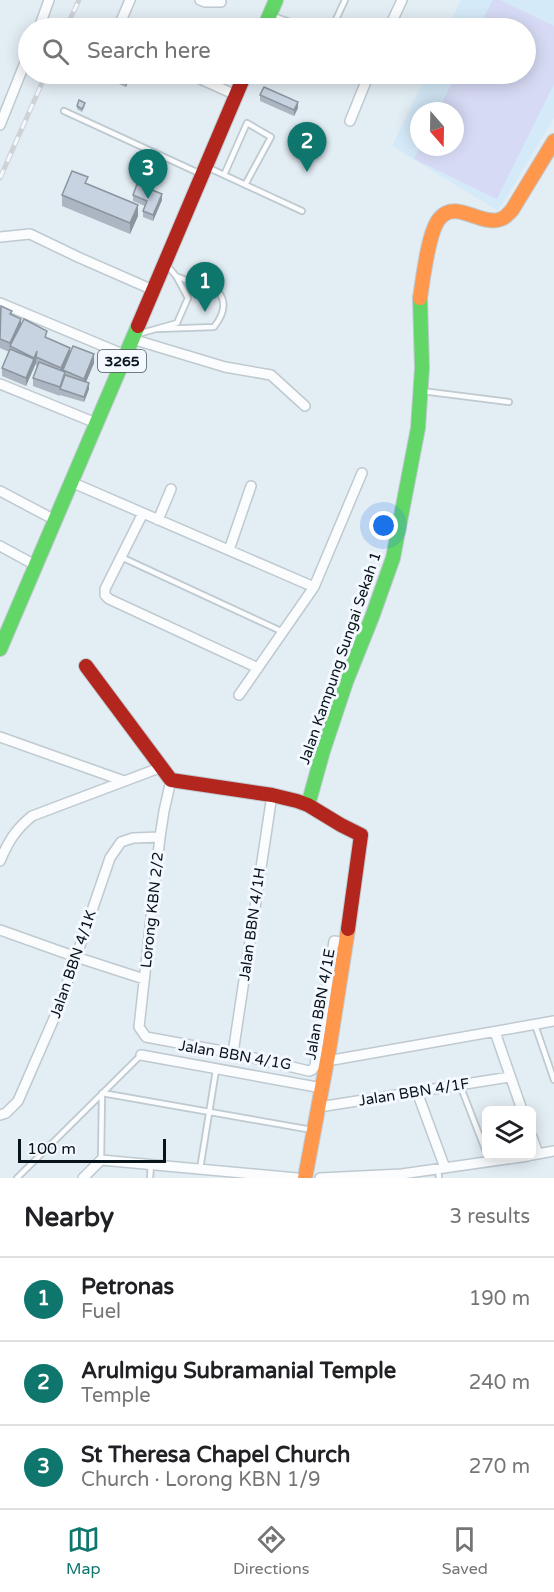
<!DOCTYPE html>
<meta charset="utf-8">
<style>
:root{--surface:#fff;--page:#f6f6f6;--text:#202124;--muted:#757577;--line:#e0e0e0;--accent:#0f766e}
body{margin:0;font-family:"Varela Round",sans-serif;background:var(--page);color:var(--text)}
.controls{position:absolute;right:18px;bottom:18px;display:grid;overflow:hidden;border-radius:9px;box-shadow:0 3px 15px #0003}
.controls button{width:54px;height:54px;display:grid;place-items:center;padding:0;border:0;border-bottom:2px solid var(--line);background:var(--surface);color:var(--text);font:30px sans-serif}
.compass{position:absolute;left:410px;top:102px;width:54px;height:54px;border-radius:50%;background:var(--surface);box-shadow:0 3px 15px #0003;rotate:160deg}
.scale{position:absolute;left:18px;bottom:15px;width:148px;box-sizing:border-box;padding-left:6px;border:3px solid #08131a;border-top:0;font-size:16px;line-height:21px;white-space:nowrap;color:#08131a;-webkit-text-stroke:4px #f3f9fe;paint-order:stroke}
.you{position:absolute;left:384px;top:526px;width:21px;height:21px;margin:-15px;border:4px solid #fff;border-radius:50%;background:#1a73e8;box-shadow:0 0 0 9px #1a73e833}
.badge{display:grid;place-items:center;width:39px;height:39px;border-radius:50%;background:var(--accent);color:#fff;font-size:20px;font-weight:700}
.pin{position:absolute;translate:-50% -50px;filter:drop-shadow(0 2px 3px #0008)}
.pin::after{content:'';position:absolute;top:32px;width:21px;height:18px;background:inherit;clip-path:polygon(0 0,100% 0,50% 100%)}
.list{margin:0;padding:0;list-style:none}
h2{display:flex;justify-content:space-between;align-items:center;height:78px;margin:0;padding:0 24px;font-size:26px}
h2 small{font-size:20px;font-weight:400;color:var(--muted)}
.list li{display:grid;grid-template-columns:39px 1fr auto;gap:18px;align-items:center;box-sizing:border-box;height:84px;padding:0 24px;border-top:2px solid var(--line)}
.list b{display:block;font-size:22px;white-space:nowrap}
.list p{margin:0;font-size:20px;white-space:nowrap;color:var(--muted)}
.list em{font-size:20px;font-style:normal;color:var(--muted)}
.icon{flex:none;width:33px;height:33px;fill:none;stroke:currentColor;stroke-width:2;stroke-linecap:round;stroke-linejoin:round}
.map{position:relative;flex:none;width:554px;height:1178px;overflow:hidden}
.search{position:absolute;background:var(--surface);box-shadow:0 3px 15px #0003;left:18px;right:18px;top:18px;height:66px;display:flex;align-items:center;gap:15px;box-sizing:border-box;padding:0 21px;border-radius:33px;color:var(--muted);font-size:22px}
.sheet{height:330px;background:var(--surface)}
nav{display:flex;justify-content:space-around;align-items:center;box-sizing:border-box;height:84px;border-top:2px solid var(--line);background:var(--surface);font-size:16px;color:var(--muted)}
nav a{display:grid;justify-items:center;gap:3px}
nav .on{color:var(--accent)}
.map>svg:first-child{display:block}
.built{fill:#d5eaf9;fill-rule:evenodd}
.green{fill:#d6daf4}
.lines{fill:none;stroke-linecap:round;stroke-linejoin:round}
.lane-casing{stroke:#bfc9d0;stroke-width:8}
.street-casing{stroke:#bfc9d0;stroke-width:12}
.fast-casing{stroke:#bfc9d0;stroke-width:16}
.slow-casing{stroke:#bfc9d0;stroke-width:16}
.jam-casing{stroke:#bfc9d0;stroke-width:16}
.lane{stroke:#fbfcfd;stroke-width:4.5}
.street{stroke:#fbfcfd;stroke-width:9}
.fast{stroke:#63d668;stroke-width:14}
.slow{stroke:#ff974d;stroke-width:14}
.jam{stroke:#b3261e;stroke-width:14}
.rail-casing{stroke:#cfd3d5;stroke-width:5}
.rail{stroke:#f3f9fe;stroke-width:3;stroke-dasharray:9;stroke-linecap:butt}
.wall{fill:#acb5c2}
.shaded-wall{fill:#8c949e}
.building{fill:#c8d3e2;stroke:#8c949e;stroke-width:1.5}
.labels{text-anchor:middle;dominant-baseline:central;stroke-width:6;stroke-linejoin:round;paint-order:stroke}
.shield{fill:#f3f9fe;stroke:#4e585e;stroke-width:1.5}
.shield-label{font-size:14px;font-weight:bold;fill:#08131a}
.street-label{font-size:15px;fill:#08131a;stroke:#f3f9fe}
</style>
<div class="map">
<svg width="554" height="1178" viewBox="0 0 554 1178">
<rect width="100%" height="100%" fill="#e3edf4"/>
<path class="built" d="M461,0H554V118L498,211L392,146L427,74H526V28H448ZM419,111H455V147H419Z"/>
<path class="green" d="M493,0H500L554,26V84L497,199L414,159L420,147H455V111H438L456,74H526V28H478Z"/>
<g class="lines">
<g class="lane-casing">
<path id="lane" d="M332,28L345,0
M64,111L201,174
M209,168L302,211
M224,175L247,123L271,137L245,185
M157,329L214,327C222,317 227,305 220,294L176,276
M138,334L177,323L188,298L176,276L166,264
M422,391L509,402
M121,557L283,632
M535,1025L554,1080
M460,1085L486,1152
M101,1160L102,1093L312,1130
M200,1169L216,1070
M438,1169L439,1178
M17,1178L141,1055
M150,1178L151,1164"/>
</g>
<g class="street-casing">
<path id="street" d="M200,0L205,2H221
M269,17L301,28
M39,28L49,0
M118,28L130,0
M389,28L402,0
M189,74L236,95
M350,121L369,74
M0,125L28,55
M0,237L30,234L80,258L153,290
M0,303L125,355
M132,339L225,367L271,375L305,406
M0,384L96,423
M71,482L314,587
M0,491L55,520
M143,513L105,589V595L109,599L258,668
M158,520L171,489
M0,546L35,565
M229,550L251,486
M239,695L314,587L362,473
M0,737L124,781
M171,780L164,811L160,837L139,1027L146,1037L233,1053L309,1071L312,1070L315,1066L334,941L347,943
M0,861C8,842 15,830 32,816L162,767
M0,930L76,957L144,979
M495,1032L522,1110
M233,1053L272,795
M141,1055L322,1088
M327,1061L554,1021
M417,1092L445,1168
M319,1107L510,1077
M0,1115L6,1113L18,1101L59,1007L110,858L121,842L133,838L160,837
M532,1137L538,1154
M532,1155L554,1151
M83,1178L101,1160L297,1178
M320,1178L402,1174L528,1156"/>
</g>
<g class="fast-casing">
<path id="fast" d="M264,28L276,0
M0,649L138,326
M308,805L323,751L346,682L372,617L393,558L418,428L422,368L420,298"/>
</g>
<g class="slow-casing">
<path id="slow" d="M420,298C423,280 428,231 440,218C456,199 482,227 501,219C505,218 509,213 512,210L554,141
M305,1178L329,1050L348,929"/>
</g>
<g class="jam-casing">
<path id="jam" d="M138,326L245,74
M86,666L171,780L272,795L297,801L308,805L341,825L361,835L348,929"/>
</g>
<use href="#lane" class="lane"/>
<use href="#street" class="street"/>
<use href="#fast" class="fast"/>
<use href="#slow" class="slow"/>
<use href="#jam" class="jam"/>
<g class="rail-casing">
<path id="rail" d="M66,28L79,0
M0,178L46,74"/>
</g>
<use href="#rail" class="rail"/>
</g>
<path class="wall" d="M97,74H131L126,87L97,75Z
M260,95L298,108L294,116L260,101Z
M77,106H85L82,112L77,109Z
M62,195L138,216L130,234L62,206Z
M133,195L162,200L153,221L143,217V211L145,206L133,201Z
M0,307L12,315L21,325L47,338L70,352L94,363L86,382L89,389L84,402L60,395V393V396L33,386V378L37,366H36V363L26,386L2,376V368L9,352L0,348Z"/>
<path class="shaded-wall" d="M128,74H131L126,87V78Z
M298,102V108L294,116V110Z
M162,194V200L153,221V215Z
M138,205V216L130,234V223Z
M21,319V328L10,347V343Z
M70,348V357L63,370L61,377V368Z
M37,351L36,363L26,386V378Z
M94,354V363L84,387V379Z
M89,383V389L84,402V397Z"/>
<path class="building" d="M115,74H128L126,78Z
M264,87L298,102L294,110L260,95Z
M79,100L85,103L82,109L77,106Z
M72,171L88,177L85,183L138,205L130,223L62,195Z
M137,184L162,194L153,215L143,211L147,201L133,195Z
M1,306L12,311L10,314L21,319L10,343L0,339Z
M24,319L47,331L45,337L70,348L61,368L36,357L37,351L34,358L10,346Z
M73,346L94,354L84,379L63,370Z
M10,349L34,359L26,378L2,368Z
M39,362L65,372L60,387L33,378Z
M65,375L89,383L84,397L60,389Z"/>
<g class="labels">
<rect class="shield" x="98" y="350" width="48" height="22" rx="4.5"/>
<g class="shield-label">
<text x="122" y="361">3265</text>
</g>
<g class="street-label">
<text transform="translate(340 658) rotate(-71)">Jalan Kampung Sungai Sekah 1</text>
<text transform="translate(152 910) rotate(-84)">Lorong KBN 2/2</text>
<text transform="translate(252 924) rotate(-82)">Jalan BBN 4/1H</text>
<text transform="translate(73 964) rotate(-71)">Jalan BBN 4/1K</text>
<text transform="translate(320 1004) rotate(-80)">Jalan BBN 4/1E</text>
<text transform="translate(235 1055) rotate(10)">Jalan BBN 4/1G</text>
<text transform="translate(414 1092) rotate(-9)">Jalan BBN 4/1F</text>
</g>
</g>
</svg>
<div class="controls">
<button><svg class="icon" aria-label="layers" viewBox="0 0 24 24"><path d="M12 4l9 5-9 5-9-5zM3 14l9 5 9-5"/></svg></button>
</div>
<svg class="compass" viewBox="-18 -18 36 36"><path d="M0-13l5 13h-10z" fill="#e53935"/><path d="M0 13l5-13h-10z" fill="#757577"/></svg>
<div class="scale">100 m</div>
<div class="you"></div>
<div class="pin badge" style="left:205px;top:312px">1</div>
<div class="pin badge" style="left:307px;top:172px">2</div>
<div class="pin badge" style="left:148px;top:199px">3</div>
<div class="search"><svg class="icon" aria-label="search" viewBox="0 0 24 24"><circle cx="10" cy="10" r="6"/><path d="M15 15l6 6"/></svg>Search here</div>
</div>
<section class="sheet">
<h2>Nearby<small>3 results</small></h2>
<ul class="list">
<li><span class="badge">1</span><div><b>Petronas</b><p>Fuel</p></div><em>190 m</em></li>
<li><span class="badge">2</span><div><b>Arulmigu Subramanial Temple</b><p>Temple</p></div><em>240 m</em></li>
<li><span class="badge">3</span><div><b>St Theresa Chapel Church</b><p>Church · Lorong KBN 1/9</p></div><em>270 m</em></li>
</ul>
</section>
<nav>
<a class="on"><svg class="icon" aria-label="map" viewBox="0 0 24 24"><path d="M3 6l6-2 6 2 6-2v14l-6 2-6-2-6 2zM9 4v14M15 6v14"/></svg>Map</a>
<a><svg class="icon" aria-label="directions" viewBox="0 0 24 24"><path d="M12 3l9 9-9 9-9-9zM9 14v-3h6M13 9l2 2-2 2"/></svg>Directions</a>
<a><svg class="icon" aria-label="saved" viewBox="0 0 24 24"><path d="M7 4h10v16l-5-4-5 4z"/></svg>Saved</a>
</nav>
